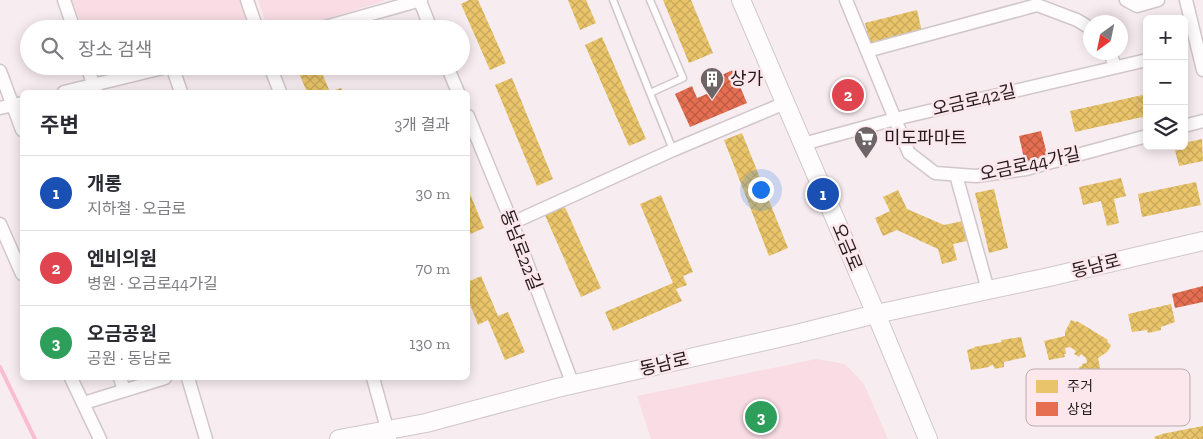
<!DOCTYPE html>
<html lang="ko">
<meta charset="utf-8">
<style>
:root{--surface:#fff;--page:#f2f2f3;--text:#2b2b33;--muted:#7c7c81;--line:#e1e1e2;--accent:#ea580c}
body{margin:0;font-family:"Zilla Slab","Noto Sans KR",serif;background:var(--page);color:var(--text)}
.controls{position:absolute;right:15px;top:15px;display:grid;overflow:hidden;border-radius:8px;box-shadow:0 2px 12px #0003}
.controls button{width:45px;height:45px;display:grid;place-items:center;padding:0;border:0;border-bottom:1px solid var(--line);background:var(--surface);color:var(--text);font:25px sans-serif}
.compass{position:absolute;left:1083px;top:15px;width:45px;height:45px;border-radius:50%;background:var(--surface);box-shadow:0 2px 12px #0003;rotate:213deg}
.you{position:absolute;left:760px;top:189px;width:18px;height:18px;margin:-12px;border:4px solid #fff;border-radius:50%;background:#1a73e8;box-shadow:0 0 0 8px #1a73e833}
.badge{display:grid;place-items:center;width:32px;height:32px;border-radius:50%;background:var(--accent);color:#fff;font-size:16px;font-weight:700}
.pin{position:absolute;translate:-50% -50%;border:2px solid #fff;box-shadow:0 1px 5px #0006}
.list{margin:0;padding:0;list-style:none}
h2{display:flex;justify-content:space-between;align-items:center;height:65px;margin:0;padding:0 20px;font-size:21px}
h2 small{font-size:16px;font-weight:400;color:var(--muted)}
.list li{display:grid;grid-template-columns:32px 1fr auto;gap:15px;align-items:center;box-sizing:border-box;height:75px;padding:0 20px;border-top:1px solid var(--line)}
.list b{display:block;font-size:19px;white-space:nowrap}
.list p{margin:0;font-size:16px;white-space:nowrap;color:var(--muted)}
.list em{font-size:16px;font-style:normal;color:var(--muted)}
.icon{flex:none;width:28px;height:28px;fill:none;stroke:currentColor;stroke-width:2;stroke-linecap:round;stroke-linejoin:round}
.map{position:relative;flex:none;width:1203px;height:439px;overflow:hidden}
.search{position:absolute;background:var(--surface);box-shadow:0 2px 12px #0003;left:20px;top:20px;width:450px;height:55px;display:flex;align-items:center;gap:12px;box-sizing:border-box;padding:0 18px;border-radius:28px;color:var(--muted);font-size:19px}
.panel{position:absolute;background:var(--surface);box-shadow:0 2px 12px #0003;left:20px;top:90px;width:450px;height:290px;border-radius:8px}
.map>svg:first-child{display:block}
.park{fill:#f9dce4}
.homes{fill:url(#homes-cross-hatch)}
.shops{fill:url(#shops-cross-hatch)}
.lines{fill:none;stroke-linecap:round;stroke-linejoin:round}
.stream{stroke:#fabcd0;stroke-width:4}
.lane-casing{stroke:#d1c7ca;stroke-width:9}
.street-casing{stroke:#d1c7ca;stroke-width:15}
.secondary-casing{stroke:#d1c7ca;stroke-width:20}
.lane{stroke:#fefcfd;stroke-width:6}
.street{stroke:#fefcfd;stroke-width:12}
.secondary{stroke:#fefcfd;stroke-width:18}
.labels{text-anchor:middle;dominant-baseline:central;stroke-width:5;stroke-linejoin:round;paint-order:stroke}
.poi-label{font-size:18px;fill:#231a1d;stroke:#fce7ed;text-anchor:start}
.street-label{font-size:18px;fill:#231a1d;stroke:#fce7ed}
.key{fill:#fce7ed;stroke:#bbaaaf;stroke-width:1}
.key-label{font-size:14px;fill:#231a1d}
</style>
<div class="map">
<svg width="1203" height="439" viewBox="0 0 1203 439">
<defs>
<pattern id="homes-cross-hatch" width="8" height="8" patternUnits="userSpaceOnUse" patternTransform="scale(1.25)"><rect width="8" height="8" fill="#e9c46a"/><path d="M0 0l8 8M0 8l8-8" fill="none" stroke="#c8a85b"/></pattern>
<pattern id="shops-cross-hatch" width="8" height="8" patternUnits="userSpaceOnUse" patternTransform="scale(1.25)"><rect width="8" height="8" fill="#e76f51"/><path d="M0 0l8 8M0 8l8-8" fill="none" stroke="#bb5a43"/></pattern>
</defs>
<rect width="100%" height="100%" fill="#f7ecef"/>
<path class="park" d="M72,0H239L249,29H83Z
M258,0H384V1L294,29H268Z
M816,359L845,364L864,384L888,439H651L637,396Z"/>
<path class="homes" d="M469,0H478L506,63L490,70L461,4Z
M568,0H586L596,23L580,30Z
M663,0H691L713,53L689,63Z
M917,10L922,32L870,44L865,23Z
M602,37L646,139L629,146L585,45Z
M296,66H319L330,92L341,88L343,92H307Z
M512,78L553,179L537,186L495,85Z
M1147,94V116L1075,132L1070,111Z
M742,133L788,248L769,256L724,140Z
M1202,139L1203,161L1179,166L1174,146H1184V143Z
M1121,178L1126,196L1114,199L1119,223L1107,226L1101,201L1083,205L1079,187Z
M1196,182L1201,205L1142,217L1138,194Z
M468,189L484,228L468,235Z
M994,189L1008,248L989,253L975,193Z
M898,190L907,209L944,225L963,221L967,241L953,244L957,260L942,264L938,249L897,230L883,236L875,218L890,211L883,197Z
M661,195L693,272L683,276L687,285L676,289L682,301L613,331L605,312L673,283L640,204Z
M564,205L601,288L581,297L544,213Z
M468,274L470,281L481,276L498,316L508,312L525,352L505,360L488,320L478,325L468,299Z
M1171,304L1175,322L1161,327V330L1148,333L1147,330L1132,332L1128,314Z
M1071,320L1076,322L1077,321L1108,340L1107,342L1110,344L1111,346L1107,352L1098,358L1102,379L1083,382L1079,367L1082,366V364L1087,363L1086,358L1081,354L1079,357L1076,355L1074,354L1076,351L1070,347L1065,348L1066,354H1064L1065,357L1049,360L1044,341L1065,336V332Z
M1021,337L1026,357L1004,362V367L995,369L993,365L989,366V367L971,370L967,350L974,348V347L1002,342L1001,340Z
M1203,426V439H1155L1154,437L1162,434Z"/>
<path class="shops" d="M733,70L747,103L690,127L675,94L692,86L697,98L721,88L717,77Z
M1041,131L1048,158L1025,163L1019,136Z
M1203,286V302L1175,308L1172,294Z"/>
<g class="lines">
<path class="stream" d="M0,367L35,439"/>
<g class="lane-casing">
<path id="lane" d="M613,0L650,93
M650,0L683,78L650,93L673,150"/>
</g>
<g class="street-casing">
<path id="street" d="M64,0L74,29
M247,0L257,29
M846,0L909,153L935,173L976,176L1026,169L1147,136
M1126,0L1137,6L1158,0
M1186,0L1203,70
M420,1L431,29
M318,29L421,0
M867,51L1037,5L1077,20L1090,28
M1110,52L1115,67
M87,66L96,92
M172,66L181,92
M270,66L280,92
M447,66L458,92
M0,71L22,130
M64,92L171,66
M0,108L22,103
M468,116L512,223L573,385
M1184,126L1203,121
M803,144L895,119L1147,60
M956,175L988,290
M512,223L673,150L785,103
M0,224L22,274
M71,378L100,439
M120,378L124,390
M188,378L206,439
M373,378L390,439
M84,403L165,378"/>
</g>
<g class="secondary-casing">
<path id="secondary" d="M741,0L876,314L928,439
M339,439L426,423L557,388L796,334L876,314L1049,277L1203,241"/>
</g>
<use href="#lane" class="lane"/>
<use href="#street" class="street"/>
<use href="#secondary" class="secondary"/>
</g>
<defs>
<g id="building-pin" transform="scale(1.25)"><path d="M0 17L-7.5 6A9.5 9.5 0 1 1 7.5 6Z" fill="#6d6466" stroke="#fce7ed"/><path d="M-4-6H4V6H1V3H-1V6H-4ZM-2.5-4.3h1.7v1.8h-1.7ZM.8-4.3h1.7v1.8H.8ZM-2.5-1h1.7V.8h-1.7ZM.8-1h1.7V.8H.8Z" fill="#fff"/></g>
<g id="supermarket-pin" transform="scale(1.25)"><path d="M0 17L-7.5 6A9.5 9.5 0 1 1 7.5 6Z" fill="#6d6466" stroke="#fce7ed"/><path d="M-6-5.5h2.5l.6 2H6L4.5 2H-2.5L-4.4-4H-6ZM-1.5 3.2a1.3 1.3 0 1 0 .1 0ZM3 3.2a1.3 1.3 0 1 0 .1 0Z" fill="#fff"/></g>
</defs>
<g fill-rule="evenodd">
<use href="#building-pin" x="712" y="79"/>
<use href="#supermarket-pin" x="866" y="138"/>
</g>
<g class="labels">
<g class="poi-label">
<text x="730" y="79">상가</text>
<text x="884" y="138">미도파마트</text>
</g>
<g class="street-label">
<text transform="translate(974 100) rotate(-13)">오금로42길</text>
<text transform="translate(1030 164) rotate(-12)">오금로44가길</text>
<text transform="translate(847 247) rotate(67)">오금로</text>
<text transform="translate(521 250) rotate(69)">동남로22길</text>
<text transform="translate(1096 266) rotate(-14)">동남로</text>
<text transform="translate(664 364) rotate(-13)">동남로</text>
</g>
</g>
<rect x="1026" y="369" width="164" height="57" rx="8" class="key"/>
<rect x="1036" y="380" width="22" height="13" fill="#e9c46a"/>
<rect x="1036" y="402" width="22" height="14" fill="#e76f51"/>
<g class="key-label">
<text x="1067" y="391">주거</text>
<text x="1067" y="414">상업</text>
</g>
</svg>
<div class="controls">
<button>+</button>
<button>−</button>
<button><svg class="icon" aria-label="layers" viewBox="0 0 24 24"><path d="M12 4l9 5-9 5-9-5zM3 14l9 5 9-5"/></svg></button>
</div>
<svg class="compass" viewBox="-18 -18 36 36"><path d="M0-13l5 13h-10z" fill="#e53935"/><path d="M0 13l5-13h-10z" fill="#7c7c81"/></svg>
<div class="you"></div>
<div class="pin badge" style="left:823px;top:194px;background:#1a4fb4">1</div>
<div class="pin badge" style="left:848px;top:95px;background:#e0444e">2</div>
<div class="pin badge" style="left:761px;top:417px;background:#2e9e5b">3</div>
<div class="search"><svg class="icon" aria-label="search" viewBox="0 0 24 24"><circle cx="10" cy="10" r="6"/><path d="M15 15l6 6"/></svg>장소 검색</div>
<section class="panel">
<h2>주변<small>3개 결과</small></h2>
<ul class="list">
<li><span class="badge" style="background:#1a4fb4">1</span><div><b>개롱</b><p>지하철 · 오금로</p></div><em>30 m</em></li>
<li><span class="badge" style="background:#e0444e">2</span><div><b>엔비의원</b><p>병원 · 오금로44가길</p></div><em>70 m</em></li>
<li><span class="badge" style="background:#2e9e5b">3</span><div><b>오금공원</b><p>공원 · 동남로</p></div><em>130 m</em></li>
</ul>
</section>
</div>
